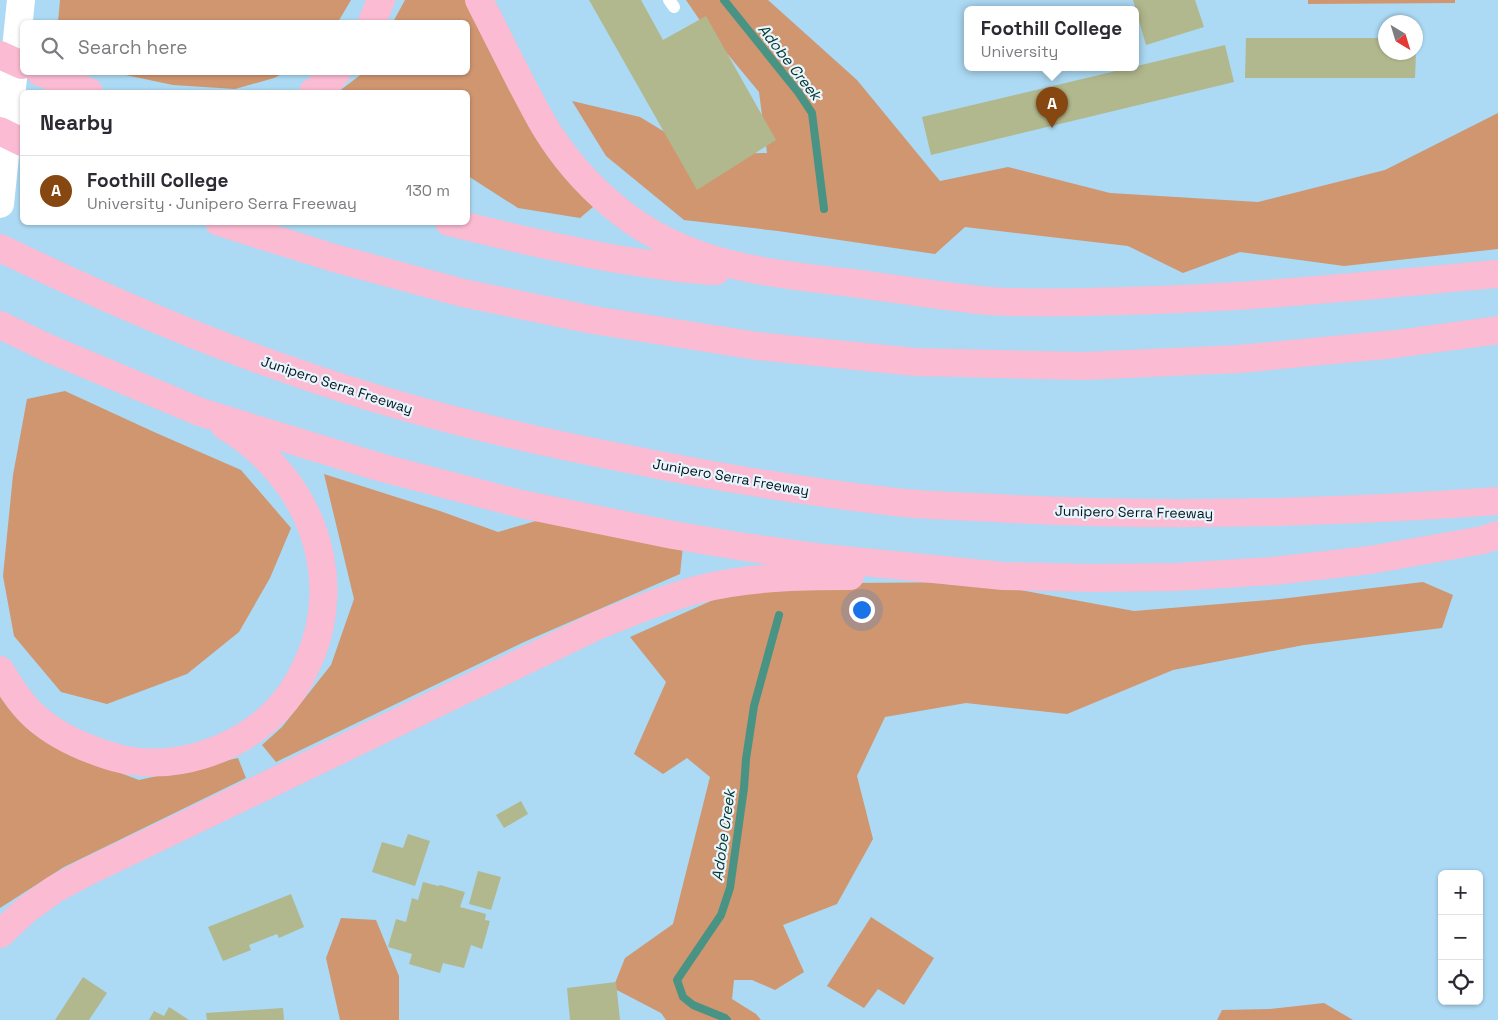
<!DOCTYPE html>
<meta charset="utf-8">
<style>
:root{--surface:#fff;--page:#f2f2f3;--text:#2b2b33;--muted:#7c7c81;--line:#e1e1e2;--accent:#874710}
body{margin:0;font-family:"Space Grotesk",sans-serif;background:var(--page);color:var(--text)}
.controls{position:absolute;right:15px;bottom:15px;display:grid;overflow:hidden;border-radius:8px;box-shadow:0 1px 4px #0004}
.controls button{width:45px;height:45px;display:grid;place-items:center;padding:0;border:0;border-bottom:1px solid var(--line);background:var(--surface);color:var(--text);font:25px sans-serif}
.compass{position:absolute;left:1378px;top:15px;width:45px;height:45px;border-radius:50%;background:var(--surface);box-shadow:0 1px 4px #0004;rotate:142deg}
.you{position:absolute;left:861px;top:609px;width:18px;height:18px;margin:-12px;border:4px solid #fff;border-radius:50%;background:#1a73e8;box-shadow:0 0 0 8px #1a73e833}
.badge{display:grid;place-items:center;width:32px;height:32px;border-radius:50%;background:var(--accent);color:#fff;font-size:16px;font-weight:700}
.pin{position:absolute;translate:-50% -41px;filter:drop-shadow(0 1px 2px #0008)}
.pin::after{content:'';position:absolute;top:26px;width:18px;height:15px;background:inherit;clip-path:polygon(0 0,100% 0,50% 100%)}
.popup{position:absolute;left:964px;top:6px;width:175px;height:65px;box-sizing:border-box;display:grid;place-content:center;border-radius:8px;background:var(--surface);filter:drop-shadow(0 1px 4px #0005);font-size:16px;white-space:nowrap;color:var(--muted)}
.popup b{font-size:19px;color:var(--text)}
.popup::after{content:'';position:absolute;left:50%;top:100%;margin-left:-10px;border:10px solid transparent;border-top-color:var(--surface)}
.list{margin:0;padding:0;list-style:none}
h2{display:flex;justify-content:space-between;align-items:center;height:65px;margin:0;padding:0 20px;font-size:21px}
h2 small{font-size:16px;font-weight:400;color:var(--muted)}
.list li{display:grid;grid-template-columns:32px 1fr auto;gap:15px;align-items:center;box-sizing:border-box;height:70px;padding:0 20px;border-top:1px solid var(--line)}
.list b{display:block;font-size:19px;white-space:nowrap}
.list p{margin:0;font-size:16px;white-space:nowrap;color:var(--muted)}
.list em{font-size:16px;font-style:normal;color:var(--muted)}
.icon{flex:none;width:28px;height:28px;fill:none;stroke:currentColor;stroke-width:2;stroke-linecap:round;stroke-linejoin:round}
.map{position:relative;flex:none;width:1498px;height:1020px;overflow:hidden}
.search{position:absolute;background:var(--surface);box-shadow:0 1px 4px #0004;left:20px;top:20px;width:450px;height:55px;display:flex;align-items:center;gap:12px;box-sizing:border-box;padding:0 18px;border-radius:8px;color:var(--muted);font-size:19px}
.panel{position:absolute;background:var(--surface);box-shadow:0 1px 4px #0004;left:20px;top:90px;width:450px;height:135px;border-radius:8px}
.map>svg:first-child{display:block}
.green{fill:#cf9670}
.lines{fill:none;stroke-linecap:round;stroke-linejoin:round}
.stream{stroke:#489383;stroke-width:8}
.building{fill:#b2b88d}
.lane{stroke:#fff;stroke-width:12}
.secondary{stroke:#fff;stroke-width:28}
.highway{stroke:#fbbbd3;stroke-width:28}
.labels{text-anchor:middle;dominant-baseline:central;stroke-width:4.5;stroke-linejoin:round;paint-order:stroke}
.street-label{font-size:14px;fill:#04141d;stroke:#e8f5fd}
.water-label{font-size:15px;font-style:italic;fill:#04342a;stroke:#e8f5fd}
</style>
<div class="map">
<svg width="1498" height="1020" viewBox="0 0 1498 1020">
<rect width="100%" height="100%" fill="#acd9f3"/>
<path class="green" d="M60,0H351L338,22H58Z
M405,0H470L600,201L580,218L518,208L468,176V92H338L363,73L468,72V22H393Z
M686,0H768L857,80L940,181L1008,167L1110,193L1258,202L1385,170L1498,113V249L1344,266L1240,252L1183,273L1128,246L965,227L935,254L778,231L684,220L606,156L572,101L640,117L701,154L767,153L759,92L701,22Z
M1308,0H1455V3L1308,4Z
M116,73L284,72V73L274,78L235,89L173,85Z
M65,391L154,432L241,470L291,528L270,578L239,632L187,674L107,704L61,692L14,636L3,576L13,475L27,399Z
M324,474L440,511L498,532L550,517L683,546L680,574L524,642L276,762L262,745L282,727L331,665L354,599Z
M977,582L1134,611L1280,599L1423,582L1453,595L1442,628L1304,645L1173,670L1067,714L966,703L885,717L857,776L873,839L837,904L783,925L804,972L775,990L752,980H734L732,999L756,1014L761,1020H666L661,1013L613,988L625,958L673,924L710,777L687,758L663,774L634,754L666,682L630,637L731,592L851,583Z
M0,696L78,757L139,780L238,758L246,778L64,867L0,908Z
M871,917L934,958L904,1005L878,989L864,1008L827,986Z
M341,918L376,920L399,976V1020H340L326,958Z
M1324,1003L1353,1020H1217L1222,1010L1270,1009Z"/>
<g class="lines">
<path class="stream" d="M724,0L798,92L812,113L824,209
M727,1020L725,1018L693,1005L683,997L677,980L721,915L730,888L744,788L746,759L754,706L779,615"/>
</g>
<path class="building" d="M589,0H641L663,40L706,16L776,140L697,190Z
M1133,0H1195L1204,27L1146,45Z
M1246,38H1386V52H1416L1415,78H1245Z
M1225,45L1234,82L931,155L922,117Z
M521,801L528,814L504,828L496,815Z
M408,834L430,841L415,886L372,872L382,842L403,848Z
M478,871L501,877L491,910L469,904Z
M423,882L438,886L440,885L465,892L460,907L486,914L485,920L490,921L482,949L471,945L464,968L443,963L440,973L409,964L412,954L388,947L396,919L406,922L412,898L418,900Z
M291,894L304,927L279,938L277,934L249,945L251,950L223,961L208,927Z
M83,977L107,993L89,1020H55Z
M616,982L620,1020H570L567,988Z
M169,1007L189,1020H149L154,1011L164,1016Z
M283,1008L284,1020H207L206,1013Z"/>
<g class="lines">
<path class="lane" d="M669,0L674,7"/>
<path class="secondary" d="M0,204L21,0"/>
<path class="highway" d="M479,0C493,28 507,55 521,83C531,101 540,121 552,138C571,167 596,193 623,214C692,267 769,273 852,283C898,289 944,297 990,301C1034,304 1079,302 1123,301C1249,298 1373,285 1498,274
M372,22L381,0
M0,55L22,65
M40,72L89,92
M313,92L329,81L337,72
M0,131L22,142
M219,222L334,258L463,293L593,320L757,346L915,362L1083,366L1239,359L1396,344L1498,330
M449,222C509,237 568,251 629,261C658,265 686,270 716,271
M0,248C95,294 192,337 292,371C401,410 514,437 628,459C717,477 806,492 895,502C929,506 962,506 996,508C1163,518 1331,513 1498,501
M0,325L50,349L200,412L379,467L521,504L673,535L744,547L824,558L1003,576L1091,578L1176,577L1273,571L1370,560L1483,540L1498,535
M0,670C9,685 18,700 31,713C45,727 66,739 85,747C100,753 115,759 132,761C195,770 268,737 299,680C303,674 305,667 309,660C327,619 328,573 313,531C298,488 265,450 225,426
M0,934L26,910L55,889L87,872L599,625C632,612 665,598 700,589C749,577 800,576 850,576"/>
</g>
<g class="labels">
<g class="street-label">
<text transform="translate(337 385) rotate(18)">Junipero Serra Freeway</text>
<text transform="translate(731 477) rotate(10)">Junipero Serra Freeway</text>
<text transform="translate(1134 512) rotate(1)">Junipero Serra Freeway</text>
</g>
<g class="water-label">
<text transform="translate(790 62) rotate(52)">Adobe Creek</text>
<text transform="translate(723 835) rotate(-82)">Adobe Creek</text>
</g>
</g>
</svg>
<div class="controls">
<button>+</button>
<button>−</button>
<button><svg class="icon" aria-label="locate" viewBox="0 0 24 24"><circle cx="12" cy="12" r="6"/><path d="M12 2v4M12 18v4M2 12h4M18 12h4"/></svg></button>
</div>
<svg class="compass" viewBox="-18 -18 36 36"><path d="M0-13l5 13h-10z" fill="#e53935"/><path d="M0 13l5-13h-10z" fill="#7c7c81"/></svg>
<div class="you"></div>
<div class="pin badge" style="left:1052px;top:128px">A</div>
<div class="popup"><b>Foothill College</b>University</div>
<div class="search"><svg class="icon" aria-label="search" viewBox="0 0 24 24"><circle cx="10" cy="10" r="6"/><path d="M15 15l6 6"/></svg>Search here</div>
<section class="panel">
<h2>Nearby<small></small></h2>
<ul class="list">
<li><span class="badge">A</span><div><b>Foothill College</b><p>University · Junipero Serra Freeway</p></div><em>130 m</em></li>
</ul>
</section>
</div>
